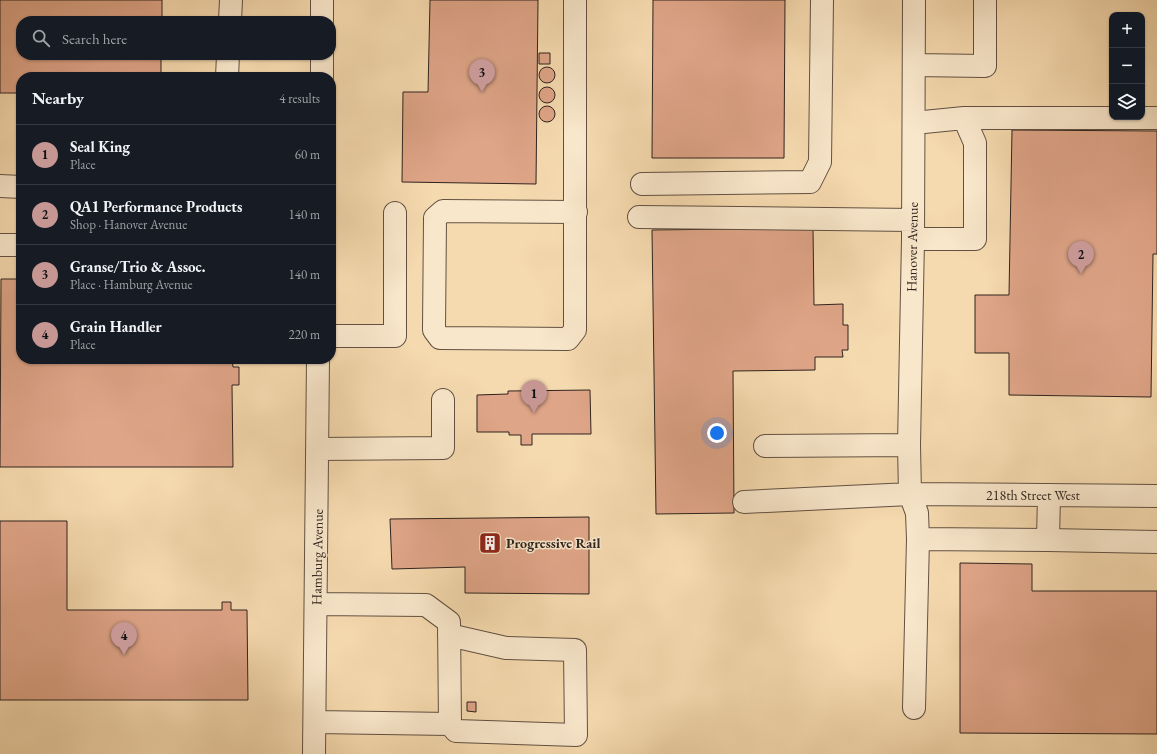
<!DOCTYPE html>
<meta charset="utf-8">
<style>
:root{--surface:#171b24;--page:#242831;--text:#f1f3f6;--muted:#9ea1a6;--line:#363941;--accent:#c59692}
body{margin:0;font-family:"EB Garamond",serif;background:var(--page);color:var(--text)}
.controls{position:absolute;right:12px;top:12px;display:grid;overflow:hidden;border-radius:8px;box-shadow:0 1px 3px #0004}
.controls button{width:36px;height:36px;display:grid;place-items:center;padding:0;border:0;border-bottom:1px solid var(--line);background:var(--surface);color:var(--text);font:20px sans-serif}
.you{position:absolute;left:717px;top:433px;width:14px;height:14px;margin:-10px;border:3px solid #fff;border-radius:50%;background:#1a73e8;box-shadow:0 0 0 6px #1a73e833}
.badge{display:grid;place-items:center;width:26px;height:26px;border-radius:50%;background:var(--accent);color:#111;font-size:13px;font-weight:700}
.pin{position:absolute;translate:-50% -33px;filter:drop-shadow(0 1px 2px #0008)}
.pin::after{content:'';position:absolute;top:21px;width:14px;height:12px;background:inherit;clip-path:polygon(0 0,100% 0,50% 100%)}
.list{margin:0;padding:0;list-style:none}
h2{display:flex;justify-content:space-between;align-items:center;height:52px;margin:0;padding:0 16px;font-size:17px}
h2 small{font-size:13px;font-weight:400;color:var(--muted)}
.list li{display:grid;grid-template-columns:26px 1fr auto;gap:12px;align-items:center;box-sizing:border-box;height:60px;padding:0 16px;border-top:1px solid var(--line)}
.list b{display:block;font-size:15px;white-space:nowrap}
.list p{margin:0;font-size:13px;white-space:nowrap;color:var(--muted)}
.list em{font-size:13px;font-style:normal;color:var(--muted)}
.icon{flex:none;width:22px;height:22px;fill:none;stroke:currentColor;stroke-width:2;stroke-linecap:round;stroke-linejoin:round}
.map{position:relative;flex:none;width:1157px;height:754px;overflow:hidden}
.search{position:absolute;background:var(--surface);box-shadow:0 1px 3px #0004;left:16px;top:16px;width:320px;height:44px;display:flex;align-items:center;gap:10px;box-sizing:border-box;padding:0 14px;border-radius:16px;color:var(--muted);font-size:15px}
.panel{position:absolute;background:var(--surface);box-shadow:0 1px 3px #0004;left:16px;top:72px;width:320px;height:292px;border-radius:16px}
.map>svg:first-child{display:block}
.building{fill:#dfa588;stroke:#2f231e}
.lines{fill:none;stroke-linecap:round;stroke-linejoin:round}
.minor-casing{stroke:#615142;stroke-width:24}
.minor{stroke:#f9e7cb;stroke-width:22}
.labels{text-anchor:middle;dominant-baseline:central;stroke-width:3;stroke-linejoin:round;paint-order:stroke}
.street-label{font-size:14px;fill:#2f231e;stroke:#f9e7cb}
.poi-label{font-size:14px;font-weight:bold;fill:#2f231e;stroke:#f9e7cb;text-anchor:start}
</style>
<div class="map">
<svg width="1157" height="754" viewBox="0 0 1157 754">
<rect width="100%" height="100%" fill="#f6daaf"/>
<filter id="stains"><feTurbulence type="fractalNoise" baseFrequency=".005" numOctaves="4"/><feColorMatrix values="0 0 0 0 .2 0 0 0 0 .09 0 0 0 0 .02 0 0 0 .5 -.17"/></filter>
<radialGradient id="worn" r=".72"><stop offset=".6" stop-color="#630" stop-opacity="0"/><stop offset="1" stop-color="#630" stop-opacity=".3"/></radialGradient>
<path class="building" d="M0,0H162V21H21V55H161V77H21V93H0Z
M430,0H538L536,184L402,182L403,92H428Z
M653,0H785L784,158H652Z
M539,53H550V64H539Z
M539 75a8 8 0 1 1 16 0a8 8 0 1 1-16 0Z
M539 95a8 8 0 1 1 16 0a8 8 0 1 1-16 0Z
M539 114a8 8 0 1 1 16 0a8 8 0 1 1-16 0Z
M1012,130L1157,131V254H1153L1151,397L1009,395V353H975V295H1009Z
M813,228L814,305L843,304V325H848V350H842L843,357H815V370L733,371L734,513L656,514L652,230Z
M1,279H21V359H232L233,367H239V385H232L233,467H0Z
M590,390L591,434H532V445H521V435H509V432H477V395L508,394V391Z
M589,517V594L465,593V567L392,569L390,519Z
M0,521H67V610H222V602H231V610H247L248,700H0Z
M960,563L1032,564V591H1157V734L960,733Z
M467,702H476V712L467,711Z"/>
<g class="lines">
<g class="minor-casing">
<path id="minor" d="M575,0V330L568,339L440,338L434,330L435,218L443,211L576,212
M230,21L231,0
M322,21V0
M914,65L985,66V0
M227,77L228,55
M322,77V55
M914,123L964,118H1157
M642,184L810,182L820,162L822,0
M0,186L21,187
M639,217L913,220
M913,239H975V143L964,118
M0,245H21
M331,336H395V213
M765,446L909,445
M318,449L443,448V400
M744,502L910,494L1157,496
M918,539L1048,540L1157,542
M1048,540L1049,495
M449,635L506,648L575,650L576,735L456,731L450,724
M914,708L918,539L917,513L910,494L909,445L913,239L914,0
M315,722L450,724L449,622L426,605L317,604
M314,754L318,359"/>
</g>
<use href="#minor" class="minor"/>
</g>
<defs>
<g id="building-square" transform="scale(1.15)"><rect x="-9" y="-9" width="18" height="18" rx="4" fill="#8f2418" stroke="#f9e7cb"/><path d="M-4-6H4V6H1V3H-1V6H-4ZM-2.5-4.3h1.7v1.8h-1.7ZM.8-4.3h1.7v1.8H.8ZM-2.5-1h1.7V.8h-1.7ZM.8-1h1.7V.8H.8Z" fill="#fff"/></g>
</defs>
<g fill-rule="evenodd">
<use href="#building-square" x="490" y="543"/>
</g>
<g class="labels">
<g class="street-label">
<text transform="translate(912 247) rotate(-89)">Hanover Avenue</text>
<text x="1033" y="495">218th Street West</text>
<text transform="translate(317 557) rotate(-89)">Hamburg Avenue</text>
</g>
<g class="poi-label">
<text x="506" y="543">Progressive Rail</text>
</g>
</g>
<rect width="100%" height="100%" filter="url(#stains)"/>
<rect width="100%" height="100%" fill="url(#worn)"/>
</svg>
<div class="controls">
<button>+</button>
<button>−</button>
<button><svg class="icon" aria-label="layers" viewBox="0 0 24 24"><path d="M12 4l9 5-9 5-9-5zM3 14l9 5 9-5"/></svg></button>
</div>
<div class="you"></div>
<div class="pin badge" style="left:534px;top:413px">1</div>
<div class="pin badge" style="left:1081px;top:274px">2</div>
<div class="pin badge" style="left:482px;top:92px">3</div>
<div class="pin badge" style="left:124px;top:655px">4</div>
<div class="search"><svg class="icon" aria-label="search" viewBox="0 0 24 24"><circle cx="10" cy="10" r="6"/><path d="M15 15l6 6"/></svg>Search here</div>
<section class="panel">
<h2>Nearby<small>4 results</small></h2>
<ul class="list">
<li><span class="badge">1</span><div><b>Seal King</b><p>Place</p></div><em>60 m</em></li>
<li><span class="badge">2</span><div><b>QA1 Performance Products</b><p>Shop · Hanover Avenue</p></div><em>140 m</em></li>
<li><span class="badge">3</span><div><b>Granse/Trio &amp; Assoc.</b><p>Place · Hamburg Avenue</p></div><em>140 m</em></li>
<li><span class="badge">4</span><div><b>Grain Handler</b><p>Place</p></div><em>220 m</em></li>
</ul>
</section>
</div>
